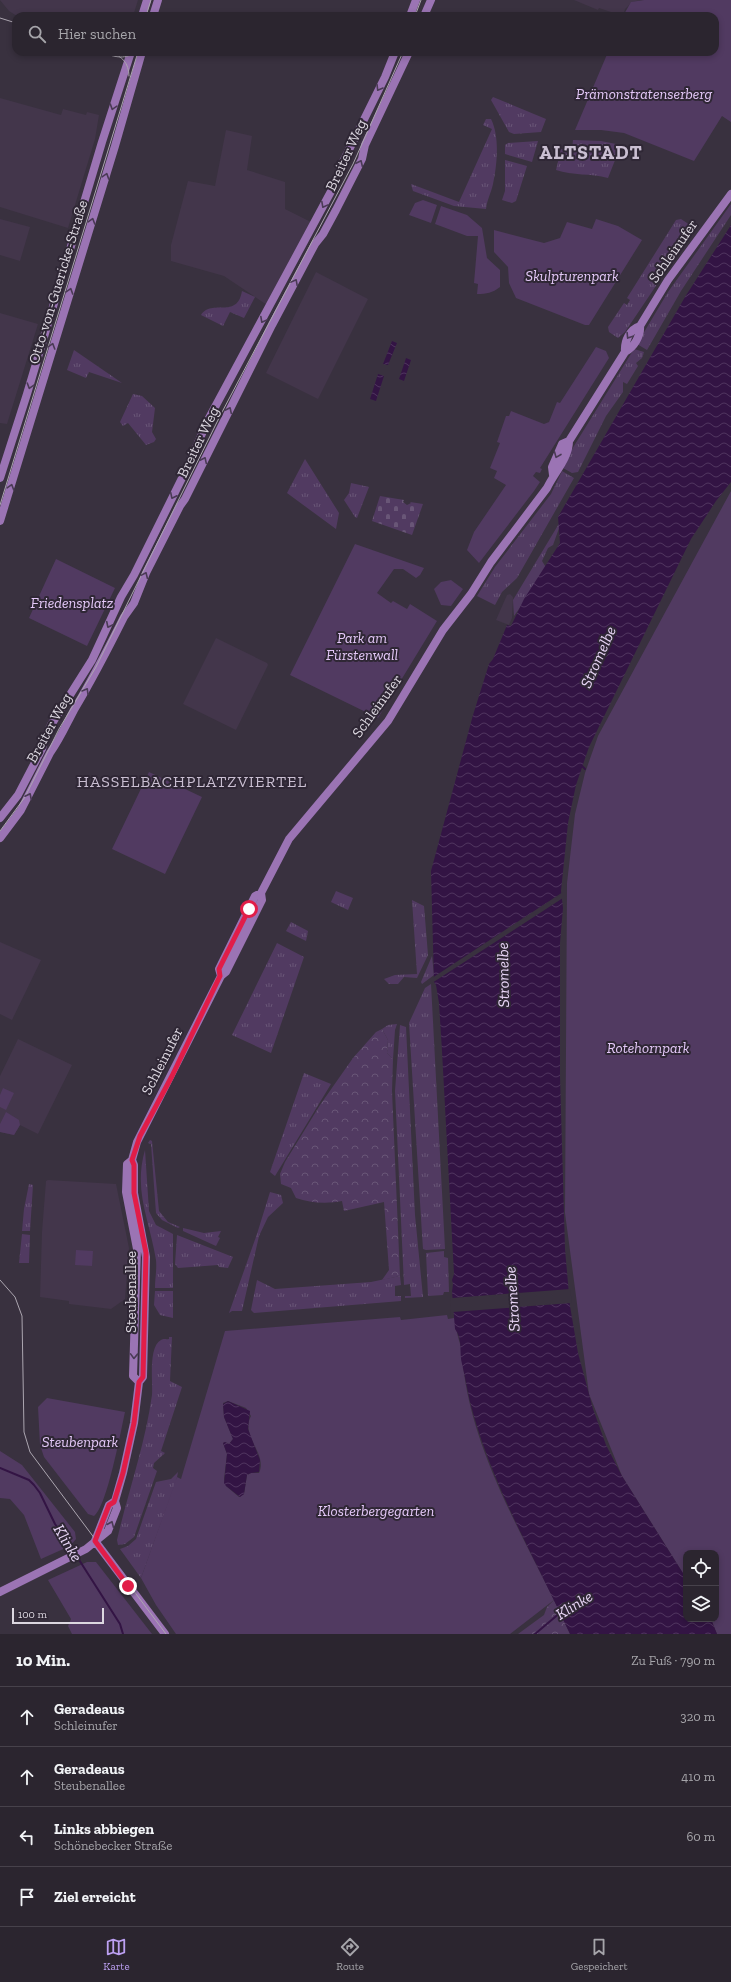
<!DOCTYPE html>
<html lang="de">
<meta charset="utf-8">
<style>
:root{--surface:#2b252f;--page:#37313b;--text:#f1f3f6;--muted:#a6a5aa;--line:#47424b;--accent:#bca0f2}
body{margin:0;font-family:"Zilla Slab",serif;background:var(--page);color:var(--text)}
.controls{position:absolute;right:12px;bottom:12px;display:grid;overflow:hidden;border-radius:8px;box-shadow:0 2px 6px #0003}
.controls button{width:36px;height:36px;display:grid;place-items:center;padding:0;border:0;border-bottom:1px solid var(--line);background:var(--surface);color:var(--text);font:20px sans-serif}
.scale{position:absolute;left:12px;bottom:10px;width:92px;box-sizing:border-box;padding-left:4px;border:2px solid #dcd7e0;border-top:0;font-size:11px;line-height:14px;white-space:nowrap;color:#dcd7e0;-webkit-text-stroke:3px #2f2735;paint-order:stroke}
.stop{position:absolute;width:12px;height:12px;margin:-9px;border:3px solid #e11d48;border-radius:50%;background:#fff}
.stop.end{background:#e11d48;border-color:#fff;box-shadow:0 1px 4px #0008}
.list{margin:0;padding:0;list-style:none}
h2{display:flex;justify-content:space-between;align-items:center;height:52px;margin:0;padding:0 16px;font-size:17px}
h2 small{font-size:13px;font-weight:400;color:var(--muted)}
.list li{display:grid;grid-template-columns:26px 1fr auto;gap:12px;align-items:center;box-sizing:border-box;height:60px;padding:0 16px;border-top:1px solid var(--line)}
.list b{display:block;font-size:15px;white-space:nowrap}
.list p{margin:0;font-size:13px;white-space:nowrap;color:var(--muted)}
.list em{font-size:13px;font-style:normal;color:var(--muted)}
.icon{flex:none;width:22px;height:22px;fill:none;stroke:currentColor;stroke-width:2;stroke-linecap:round;stroke-linejoin:round}
.map{position:relative;flex:none;width:731px;height:1634px;overflow:hidden}
.search{position:absolute;background:var(--surface);box-shadow:0 2px 6px #0003;left:12px;right:12px;top:12px;height:44px;display:flex;align-items:center;gap:10px;box-sizing:border-box;padding:0 14px;border-radius:12px;color:var(--muted);font-size:15px}
.sheet{height:292px;background:var(--surface)}
nav{display:flex;justify-content:space-around;align-items:center;box-sizing:border-box;height:56px;border-top:1px solid var(--line);background:var(--surface);font-size:11px;color:var(--muted)}
nav a{display:grid;justify-items:center;gap:2px}
nav .on{color:var(--accent)}
.map>svg:first-child{display:block}
.built{fill:#43364b}
.grass{fill:url(#grass-tufts)}
.forest{fill:url(#forest-crowns)}
.cemetery{fill:url(#cemetery-stones)}
.green{fill:#513a61;fill-rule:evenodd}
.water{fill:url(#water-waves)}
.pier{fill:#39313f}
.lines{fill:none;stroke-linecap:round;stroke-linejoin:round}
.stream{stroke:#331444;stroke-width:2}
.secondary{stroke:#9b74b4;stroke-width:8}
.tram{stroke:#aca6b0;stroke-width:1}
.oneway{stroke:#4a3a55}
.route{stroke:#e11d48;stroke-width:5}
.labels{text-anchor:middle;dominant-baseline:central;stroke-width:4;stroke-linejoin:round;paint-order:stroke}
.park-label{font-size:15px;font-style:italic;fill:#e4c8f8;stroke:#2f2735}
.street-label{font-size:15px;fill:#dcd7e0;stroke:#2f2735}
.water-label{font-size:16px;font-style:italic;fill:#e9d6f7;stroke:#2f2735}
.neighbourhood-label{font-size:16px;letter-spacing:1px;fill:#cabfd2;stroke:#2f2735}
.district-label{font-size:19px;font-weight:bold;letter-spacing:1px;fill:#cabfd2;stroke:#2f2735}
</style>
<div class="map">
<svg width="731" height="1634" viewBox="0 0 731 1634">
<defs>
<pattern id="grass-tufts" width="24" height="20" patternUnits="userSpaceOnUse"><rect width="24" height="20" fill="#513a61"/><path d="M3 7l-1-3M5 7V3M7 7l1-3M15 17l-1-3M17 17v-4M19 17l1-3" fill="none" stroke="#695677"/></pattern>
<pattern id="forest-crowns" width="20" height="18" patternUnits="userSpaceOnUse"><rect width="20" height="18" fill="#513a61"/><path d="M2 6a3 3 0 1 1 6 0M12 15a3 3 0 1 1 6 0" fill="none" stroke="#695677"/></pattern>
<pattern id="cemetery-stones" width="16" height="16" patternUnits="userSpaceOnUse"><rect width="16" height="16" fill="#513a61"/><path d="M2 7V4a2 2 0 0 1 4 0v3zM10 15v-3a2 2 0 0 1 4 0v3z" fill="#695677"/></pattern>
<pattern id="water-waves" width="16" height="10" patternUnits="userSpaceOnUse"><rect width="16" height="10" fill="#331444"/><path d="M0 5q4-4 8 0t8 0" fill="none" stroke="#50355f"/></pattern>
</defs>
<rect width="100%" height="100%" fill="#39313f"/>
<path class="built" d="M0,0H138L133,16H17L9,11Z
M574,0H641L632,2L625,9L623,16L599,8L598,10Z
M0,98L61,115L63,109L86,115L87,112L99,115L95,139L68,228L0,207Z
M226,130L252,136L247,170L285,182V209L311,222L267,305L224,276L171,261V245L188,181L215,186Z
M0,219L30,227L20,261L0,255Z
M316,272L368,299L318,399L266,373Z
M0,313L38,324L7,424L0,423Z
M510,594L513,597L512,618L509,625L496,620L507,595Z
M216,638L267,663L268,665L236,730L183,704Z
M0,942L41,960L12,1020L0,1014Z
M18,1039L72,1065L38,1134L20,1125L14,1135L0,1132V1076Z
M48,1180L116,1184L129,1248L125,1299L111,1309L69,1304V1301L40,1297L42,1232L46,1181Z"/>
<path class="grass" d="M493,97L546,119L541,132L514,134L509,132L491,100Z
M486,119H491C500,137 497,165 493,184C491,193 487,200 486,209L454,206L413,191L411,184L459,202L492,129L483,125Z
M573,140L601,141L621,145L608,178C591,173 573,176 556,170L561,149L572,150Z
M538,141L532,162L505,154V145L508,143Z
M505,160L527,166L516,201L512,203L502,200L505,191Z
M731,204V215L681,291L647,350L637,344L668,292Z
M681,219L690,225L692,232L625,332L618,338L609,332L608,327L624,303L627,305L630,300L627,298L676,220Z
M242,291L255,297L244,318L230,312L223,326L201,315C212,298 237,320 242,291Z
M634,349L644,352L642,358L636,363L638,366L627,384L623,382V392L606,416L578,472L572,473L563,468L569,454Z
M74,350L122,383L89,372L86,378L67,370Z
M133,394L142,396L155,408L152,432L156,439L154,442L146,445L128,423L123,426L120,422Z
M305,459L339,513L336,529L287,493Z
M562,471L574,478L517,578L502,592L495,605L477,596L495,567L551,494Z
M351,483L369,487L357,518L355,517L344,500L349,493Z
M563,517L553,545L548,548L542,561L547,569L514,616L513,600Z
M336,891L353,898L348,910L331,902Z
M412,900L424,906L428,955L417,978L404,977L398,984H389L384,979L395,975L417,974Z
M291,922L308,931L306,941L286,931Z
M277,943L304,957L271,1053L232,1035Z
M432,956L434,975L422,984L421,982Z
M431,984L445,1249L426,1250L423,1249L422,1234L409,1023L425,988Z
M397,1024L395,1030L393,1059L387,1053L388,1040L382,1029L388,1025Z
M400,1025L406,1027L415,1215L423,1297L405,1298V1296H411L410,1284L404,1285L395,1091Z
M304,1073L331,1084L275,1176L270,1172Z
M150,1140L152,1141L159,1211L168,1222L180,1227L178,1228L162,1220L156,1213L151,1144L148,1143Z
M145,1150L149,1211L156,1225L173,1234V1288H155C155,1279 157,1269 156,1260C150,1221 133,1191 145,1150Z
M29,1184L33,1185L30,1231H22L24,1209Z
M270,1192L281,1195L283,1203L268,1217L259,1236L242,1311H232L229,1313L257,1234Z
M183,1228L204,1233L221,1231L218,1237L220,1238L216,1246L183,1231Z
M22,1234L30,1235L29,1263H19Z
M177,1235L233,1257L228,1268L219,1267L218,1265L178,1268L175,1264Z
M444,1251V1257L448,1258L449,1292H444L443,1295L428,1296L426,1253Z
M400,1276L401,1285L395,1286V1296H401V1301L254,1313L251,1310L257,1280L275,1289L371,1282Z
M155,1291H173V1318L160,1315L154,1305Z
M169,1337H172L170,1381L182,1387L161,1451L165,1453L154,1463L153,1468L157,1471L134,1537L125,1544L118,1545L117,1540C128,1492 145,1445 152,1395C153,1381 148,1347 161,1340C165,1338 165,1340 169,1339Z
M178,1472L176,1482L141,1578L120,1549L128,1546L136,1539L156,1482L171,1479Z"/>
<path class="forest" d="M382,1029L388,1040L387,1053L393,1059L392,1091L400,1276L382,1280L389,1270L384,1202L344,1211L342,1201C327,1204 310,1203 296,1198L291,1188L281,1184L280,1174L285,1162L320,1105L353,1058L376,1032Z
M554,1600L570,1634H518L544,1615L547,1607Z"/>
<path class="cemetery" d="M380,496L404,500L403,502L407,505L411,503L410,502L423,504L412,535L372,521Z"/>
<path class="green" d="M644,0H731V122L722,116L694,161L624,133L601,130H575L608,52H715V16H623L631,2Z
M423,200L437,205L431,223L409,215L415,203Z
M441,206L467,215L482,228L487,258L500,270V287C492,293 487,294 477,294L478,284L474,283L478,236H467L435,224Z
M596,219L618,226L642,240L589,325H585L516,298L509,283L508,267L494,252V230L544,243L560,238L567,222L592,229Z
M596,347L606,351L609,358L540,468L542,469L540,473L536,472L533,476L540,482L534,491L479,563L467,550L474,532L506,485L494,478L497,471L490,468L500,443L497,442L506,416H509L511,411L544,424L549,422L557,402L560,403Z
M731,491V1634H717L711,1619H716V1553H686V1578L622,1476L589,1394L565,1213L567,883L575,814L585,773L598,736Z
M355,544L424,568L420,575L416,578L403,569H394L377,593L391,603L393,601L407,609L410,604L437,621L378,718L290,675Z
M56,559L115,588L87,646L29,618Z
M451,580L463,589L451,606L441,605L434,589L441,582Z
M149,772L202,797L165,874L112,849Z
M3,1088L14,1093L6,1110L0,1107V1095Z
M6,1112L19,1120L20,1125L14,1135L0,1132V1124Z
M76,1250L93,1251L92,1266L75,1265Z
M447,1315L448,1319L454,1318L456,1321C455,1332 461,1343 462,1354C468,1441 516,1523 554,1600L510,1634H176L156,1605L141,1578L177,1477L181,1479L225,1331L400,1317L401,1320ZM228,1401L246,1408L251,1416C240,1436 268,1454 259,1473H251L247,1475L244,1494L239,1497L226,1486L224,1479L227,1454L223,1443L225,1442L229,1444L233,1439L224,1417L223,1403Z
M47,1398L125,1412C121,1430 107,1507 94,1516L88,1514L44,1457L40,1445L38,1407Z
M0,1451L22,1465L75,1532L76,1539L70,1546L41,1559L24,1515L10,1499L0,1498Z
M87,1562H96L152,1634H72L68,1626L71,1619L48,1580Z"/>
<path class="water" d="M731,225V482L716,501L691,539L589,747L576,785L568,823L561,891L563,908L560,943V1076L565,1249L570,1306L578,1353L593,1409L606,1445L622,1476L686,1578V1619H711L717,1634H570C535,1558 491,1484 470,1402C467,1389 465,1376 462,1364C459,1353 463,1339 455,1329L452,1292L453,1284L452,1280L454,1274L442,1051L439,1003L436,985L434,982L431,871L473,715L489,664L493,659L507,625L511,626L524,599L560,543L558,517L685,297Z
M392,341L397,343L388,365L383,364Z
M406,358L411,360L404,381L399,379Z
M378,374L384,376L376,401L370,399Z
M228,1401L250,1411L248,1429L260,1460L259,1472L251,1473L247,1475L244,1494L240,1497L226,1486L224,1483L227,1454L223,1443L225,1442L229,1444L233,1439L224,1417L223,1404Z"/>
<path class="pier" d="M563,892V898L432,983V978Z
M570,1289L572,1303L453,1312V1317H451L450,1294L451,1293L452,1298Z"/>
<g class="lines">
<path class="stream" d="M582,766L585,769
M0,1468L29,1480L34,1485L40,1493L55,1524L74,1552
M76,1555L120,1624L123,1634
M535,1634L561,1612"/>
<path class="secondary" d="M142,16L147,0
M153,16L158,0
M410,16L416,0
M424,16L431,0
M625,352C624,341 630,329 640,326
M553,475L552,467L562,444L569,441L625,352C634,347 641,336 640,326L668,280L731,194
M0,478L27,394L102,142L131,52
M0,521L115,146L142,52
M0,818L18,795L42,749L45,738L51,725L92,660L121,597L134,575L187,468L208,420L335,184L342,164L385,77L395,52
M0,838L21,810L50,753C60,739 66,725 74,710C92,680 108,649 124,617L134,603L146,573L180,506L185,499L272,325L315,244L323,234L336,210L362,159L365,145L409,52
M221,976L219,969L255,896L261,893
M132,1160L127,1164L126,1192L137,1249L133,1376L139,1382
M95,1541L109,1505L115,1501L123,1473L134,1423L139,1382L143,1377L146,1257L134,1193V1165L132,1160L137,1142L221,976L226,972L262,900L261,893L289,839L388,721L443,630L471,594L491,562L547,488C554,473 569,458 569,441
M95,1541L165,1634
M0,1592L86,1549L108,1531L117,1508L115,1501"/>
<path class="tram" d="M146,16L151,0
M415,16L421,0
M0,18L16,23
M100,52C113,56 124,61 135,52
M110,52C122,56 129,63 129,76
M0,505L138,52
M0,831L25,797L59,729L96,667L221,414L353,164L403,52
M0,1280L15,1297L22,1316L24,1432L30,1452L166,1634"/>
</g>
<defs><path id="oneway-chevron" d="M-2-3.5L2.5 0L-2 3.5" fill="none" stroke-width="1.6" stroke-linecap="round" stroke-linejoin="round"/></defs>
<g class="oneway">
<use href="#oneway-chevron" transform="translate(379 88) rotate(121)"/>
<use href="#oneway-chevron" transform="translate(113 107) rotate(108)"/>
<use href="#oneway-chevron" transform="translate(360 163) rotate(-65)"/>
<use href="#oneway-chevron" transform="translate(106 176) rotate(-72)"/>
<use href="#oneway-chevron" transform="translate(324 205) rotate(118)"/>
<use href="#oneway-chevron" transform="translate(92 221) rotate(-73)"/>
<use href="#oneway-chevron" transform="translate(295 282) rotate(-62)"/>
<use href="#oneway-chevron" transform="translate(70 291) rotate(-72)"/>
<use href="#oneway-chevron" transform="translate(263 320) rotate(118)"/>
<use href="#oneway-chevron" transform="translate(629 336) rotate(122)"/>
<use href="#oneway-chevron" transform="translate(52 346) rotate(-73)"/>
<use href="#oneway-chevron" transform="translate(30 386) rotate(107)"/>
<use href="#oneway-chevron" transform="translate(229 410) rotate(-64)"/>
<use href="#oneway-chevron" transform="translate(557 455) rotate(112)"/>
<use href="#oneway-chevron" transform="translate(204 460) rotate(-64)"/>
<use href="#oneway-chevron" transform="translate(11 487) rotate(-73)"/>
<use href="#oneway-chevron" transform="translate(173 496) rotate(116)"/>
<use href="#oneway-chevron" transform="translate(145 575) rotate(-66)"/>
<use href="#oneway-chevron" transform="translate(109 625) rotate(116)"/>
<use href="#oneway-chevron" transform="translate(86 691) rotate(-59)"/>
<use href="#oneway-chevron" transform="translate(29 796) rotate(-63)"/>
<use href="#oneway-chevron" transform="translate(134 1356) rotate(92)"/>
<use href="#oneway-chevron" transform="translate(111 1524) rotate(-67)"/>
</g>
<g class="lines">
<path class="route" d="M128,1586L95,1541L109,1505L114,1502L123,1473L134,1423L139,1382L143,1377L146,1253L134,1193V1165L132,1160L140,1136L172,1076L220,976L219,969L249,909"/>
</g>
<g class="labels">
<g class="park-label">
<text x="644" y="94">Prämonstratenserberg</text>
<text x="572" y="276">Skulpturenpark</text>
<text x="72" y="603">Friedensplatz</text>
<text x="362" y="638">Park am<tspan x="362" dy="17">Fürstenwall</tspan></text>
<text x="648" y="1048">Rotehornpark</text>
<text x="80" y="1442">Steubenpark</text>
<text x="376" y="1511">Klosterbergegarten</text>
</g>
<g class="street-label">
<text transform="translate(346 155) rotate(-65)">Breiter Weg</text>
<text transform="translate(673 251) rotate(-55)">Schleinufer</text>
<text transform="translate(58 282) rotate(-73)">Otto-von-Guericke-Straße</text>
<text transform="translate(198 442) rotate(-64)">Breiter Weg</text>
<text transform="translate(377 706) rotate(-54)">Schleinufer</text>
<text transform="translate(49 728) rotate(-61)">Breiter Weg</text>
<text transform="translate(162 1061) rotate(-63)">Schleinufer</text>
<text transform="translate(131 1292) rotate(-90)">Steubenallee</text>
</g>
<g class="water-label">
<text transform="translate(598 657) rotate(-66)">Stromelbe</text>
<text transform="translate(503 975) rotate(-91)">Stromelbe</text>
<text transform="translate(512 1299) rotate(-94)">Stromelbe</text>
<text transform="translate(68 1543) rotate(59)">Klinke</text>
<text transform="translate(574 1605) rotate(-32)">Klinke</text>
</g>
<g class="neighbourhood-label">
<text x="192" y="781">HASSELBACHPLATZVIERTEL</text>
</g>
<g class="district-label">
<text x="591" y="152">ALTSTADT</text>
</g>
</g>
</svg>
<div class="controls">
<button><svg class="icon" aria-label="locate" viewBox="0 0 24 24"><circle cx="12" cy="12" r="6"/><path d="M12 2v4M12 18v4M2 12h4M18 12h4"/></svg></button>
<button><svg class="icon" aria-label="layers" viewBox="0 0 24 24"><path d="M12 4l9 5-9 5-9-5zM3 14l9 5 9-5"/></svg></button>
</div>
<div class="scale">100 m</div>
<div class="stop" style="left:249px;top:909px"></div>
<div class="stop end" style="left:128px;top:1586px"></div>
<div class="search"><svg class="icon" aria-label="search" viewBox="0 0 24 24"><circle cx="10" cy="10" r="6"/><path d="M15 15l6 6"/></svg>Hier suchen</div>
</div>
<section class="sheet">
<h2>10 Min.<small>Zu Fuß · 790 m</small></h2>
<ul class="list">
<li><svg class="icon" aria-label="ahead" viewBox="0 0 24 24"><path d="M12 20V5M6 11l6-6 6 6"/></svg><div><b>Geradeaus</b><p>Schleinufer</p></div><em>320 m</em></li>
<li><svg class="icon" aria-label="ahead" viewBox="0 0 24 24"><path d="M12 20V5M6 11l6-6 6 6"/></svg><div><b>Geradeaus</b><p>Steubenallee</p></div><em>410 m</em></li>
<li><svg class="icon" aria-label="left" viewBox="0 0 24 24"><path d="M17 20v-9H6M10 6l-5 5 5 5"/></svg><div><b>Links abbiegen</b><p>Schönebecker Straße</p></div><em>60 m</em></li>
<li><svg class="icon" aria-label="arrive" viewBox="0 0 24 24"><path d="M6 21V4h12l-3 4 3 4H6"/></svg><div><b>Ziel erreicht</b></div></li>
</ul>
</section>
<nav>
<a class="on"><svg class="icon" aria-label="map" viewBox="0 0 24 24"><path d="M3 6l6-2 6 2 6-2v14l-6 2-6-2-6 2zM9 4v14M15 6v14"/></svg>Karte</a>
<a><svg class="icon" aria-label="directions" viewBox="0 0 24 24"><path d="M12 3l9 9-9 9-9-9zM9 14v-3h6M13 9l2 2-2 2"/></svg>Route</a>
<a><svg class="icon" aria-label="saved" viewBox="0 0 24 24"><path d="M7 4h10v16l-5-4-5 4z"/></svg>Gespeichert</a>
</nav>
